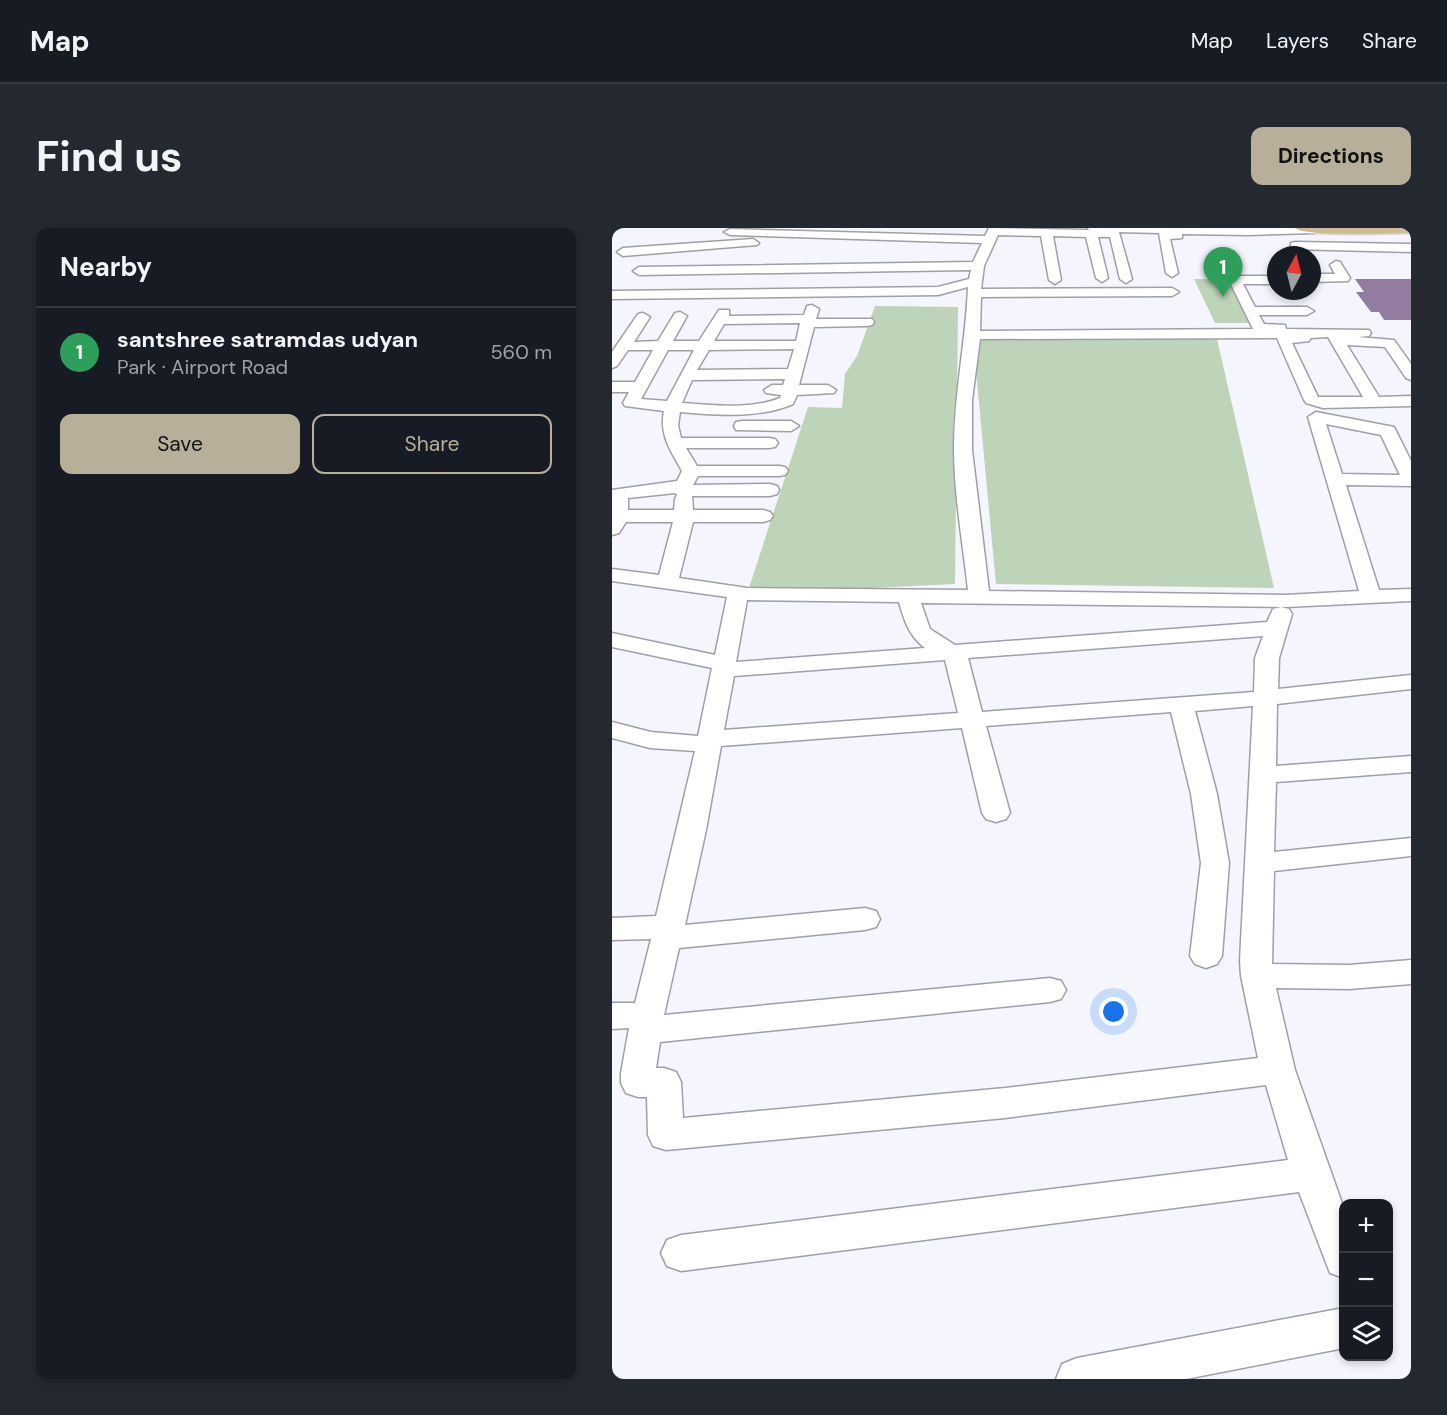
<!DOCTYPE html>
<meta charset="utf-8">
<style>
:root{--surface:#171b24;--page:#242831;--text:#f1f3f6;--muted:#9ea1a6;--line:#363941;--accent:#b7af9a}
body{margin:0;font-family:"DM Sans",sans-serif;background:var(--page);color:var(--text)}
.controls{position:absolute;right:18px;bottom:18px;display:grid;overflow:hidden;border-radius:12px;box-shadow:0 3px 9px #0003}
.controls button{width:54px;height:54px;display:grid;place-items:center;padding:0;border:0;border-bottom:2px solid var(--line);background:var(--surface);color:var(--text);font:30px sans-serif}
.compass{position:absolute;left:655px;top:18px;width:54px;height:54px;border-radius:50%;background:var(--surface);box-shadow:0 3px 9px #0003;rotate:7deg}
.you{position:absolute;left:502px;top:784px;width:21px;height:21px;margin:-15px;border:4px solid #fff;border-radius:50%;background:#1a73e8;box-shadow:0 0 0 9px #1a73e833}
.badge{display:grid;place-items:center;width:39px;height:39px;border-radius:50%;background:var(--accent);color:#fff;font-size:20px;font-weight:700}
.pin{position:absolute;translate:-50% -50px;filter:drop-shadow(0 2px 3px #0008)}
.pin::after{content:'';position:absolute;top:32px;width:21px;height:18px;background:inherit;clip-path:polygon(0 0,100% 0,50% 100%)}
.list{margin:0;padding:0;list-style:none}
h2{display:flex;justify-content:space-between;align-items:center;height:78px;margin:0;padding:0 24px;font-size:26px}
h2 small{font-size:20px;font-weight:400;color:var(--muted)}
.list li{display:grid;grid-template-columns:39px 1fr auto;gap:18px;align-items:center;box-sizing:border-box;height:90px;padding:0 24px;border-top:2px solid var(--line)}
.list b{display:block;font-size:22px;white-space:nowrap}
.list p{margin:0;font-size:20px;white-space:nowrap;color:var(--muted)}
.list em{font-size:20px;font-style:normal;color:var(--muted)}
.actions{display:flex;gap:12px;padding:18px 24px}
.actions a{flex:1;padding:14px 0;border:2px solid var(--accent);border-radius:12px;text-align:center;font-size:21px;color:var(--accent)}
.actions .main{background:var(--accent);color:#111}
.icon{flex:none;width:33px;height:33px;fill:none;stroke:currentColor;stroke-width:2;stroke-linecap:round;stroke-linejoin:round}
.map{position:relative;flex:none;width:799px;height:1151px;overflow:hidden;border-radius:12px}
header{display:flex;align-items:center;gap:36px;box-sizing:border-box;height:84px;padding:0 30px;background:var(--surface);border-bottom:2px solid var(--line)}
header strong{font-size:28px}
nav{display:flex;gap:33px;margin-inline-start:auto;font-size:21px}
.intro{display:flex;align-items:center;justify-content:space-between;box-sizing:border-box;height:144px;padding:0 36px}
h1{margin:0;font-size:42px}
.button{padding:15px 27px;border-radius:12px;background:var(--accent);color:#111;font-size:21px;font-weight:700}
main{display:flex;gap:36px;padding:0 36px}
aside{flex:1;background:var(--surface);border-radius:12px;box-shadow:0 3px 9px #0003}
.map>svg:first-child{display:block}
.green{fill:#bdd4b8}
.building{fill:#927c9f}
.lines{fill:none;stroke-linecap:round;stroke-linejoin:round}
.minor-casing{stroke:#9fa0a7;stroke-width:3}
.major-casing{stroke:#d3d3d4;stroke-width:3}
.minor{fill:#fff;fill-rule:evenodd}
.major{fill:#cebc94;fill-rule:evenodd}
</style>
<header>
<strong>Map</strong>
<nav><a>Map</a><a>Layers</a><a>Share</a></nav>
</header>
<div class="intro"><h1>Find us</h1><a class="button">Directions</a></div>
<main>
<aside>
<h2>Nearby<small></small></h2>
<ul class="list">
<li><span class="badge" style="background:#2e9e5b">1</span><div><b>santshree satramdas udyan</b><p>Park · Airport Road</p></div><em>560 m</em></li>
</ul>
<div class="actions"><a class="main">Save</a><a>Share</a></div>
</aside>
<div class="map">
<svg width="799" height="1151" viewBox="0 0 799 1151">
<rect width="100%" height="100%" fill="#f4f5fd"/>
<path class="green" d="M582,51L619,52L648,95H603Z
M263,78L346,79L343,356L135,366L196,179L230,180L233,146L245,128Z
M361,111H605L662,360L384,356Z"/>
<path class="building" d="M743,51H799V92H772L767,84H759L744,64H752Z"/>
<g class="lines">
<g class="minor-casing">
<path id="minor" d="M377,0L477,2L476,0H706V4L702,5L636,7L570,6V10L558,11L566,45L560,49L554,45L547,5L507,4L520,51L514,55L508,51L498,9H486L496,50L490,54L484,50L474,9L441,8L449,52L443,56L437,52L429,8L386,7L372,38L369,61L560,60L567,64L560,68L369,69L368,103L641,101L617,52L623,48H664V56H631L643,79H695L702,83L695,87H647L652,96L673,97L674,101L757,102L759,105L757,108L746,109L782,112L799,136V152L794,150L773,119L735,117L767,169L799,168V178L711,180L694,175L692,172L665,110L368,111L360,172V222L377,363L674,367L747,363L696,189L704,184L782,199L799,233V258L734,257L767,362L799,361V373L674,379L309,375L318,401L343,417L655,394L661,381L669,379L677,381L680,386L667,430L666,461L799,447V461L665,476L664,538L799,528V544L664,554L662,624L799,610V628L662,643L660,736L737,737L799,732V756L737,761L664,760L683,842L732,981V1050L718,1045L687,964L69,1043L55,1038L49,1025L55,1012L69,1007L676,932L654,857L393,890L54,922L41,918L36,907L35,869H26L14,865L9,855V845L17,800L0,801V775H23L39,711L0,712V690L44,688L83,523L38,520L0,510V494L39,504L86,508L100,440L0,419V405L103,427L115,369L0,353V341L47,347L61,294H14L7,305L0,307V262L65,253L70,243C59,223 47,207 52,183L13,178L11,175L17,164H0V154H23L41,122H16L5,138L0,140V124L26,86L31,85L38,89L22,114L46,113L63,85L68,84L75,88L61,113H87L107,82H117V88L192,87L195,78L200,77L207,81L204,91H260L262,94L260,97L255,98L202,99L187,157H216L224,162L222,165L185,167L181,176C146,191 104,187 68,184L66,197L69,210H157L163,211L166,215L163,219L157,220H74L85,238H167L173,239L176,243L173,247L167,248H86L81,257L158,256L165,258L167,262L165,266L158,268H80L81,282H151L158,284L161,288L158,292L151,294H81L67,350L135,360L356,362C351,316 342,267 342,220C342,166 354,113 356,59L326,67L0,71V63L326,59L357,51L359,42L27,47L21,43L27,39L361,34L370,15L118,7L112,4L118,1L373,8ZM188,95L184,113H102L112,96ZM716,109L751,169H706L680,115L697,113L699,110ZM182,121L176,141L85,142L97,122ZM56,122H82L55,173L29,171ZM173,151L171,157H160L152,162L154,165L169,167L168,170C139,182 101,177 70,175L80,152ZM714,196L769,207L788,247L730,246ZM63,265L65,267L63,271L62,282H16V270ZM135,372L287,374C292,392 297,408 313,420L124,434ZM651,408L643,430L642,464L370,484L356,430ZM333,432L346,485L112,502L122,448ZM641,478L628,733L629,748L646,830L393,860L71,890L69,854L64,844L52,840H44L48,814L438,774L449,771L454,762L449,753L438,750L52,787L67,720L253,702L264,699L268,691L264,683L253,680L73,697L94,602L109,518L350,500L370,585L374,591L384,594L394,591L398,585L374,498L559,484L579,566L589,635L578,728L583,736L594,740L605,736L610,728L617,635L605,566L583,483Z
M141,11L147,15L145,17L11,28L5,24L11,20Z
M683,14L799,16V24L679,21V15Z
M724,33L728,34L738,50L736,53L700,54V46H723L718,37Z
M130,193H179L187,198L179,203L124,202L122,198L124,194Z
M732,1080V1120L574,1151H444L450,1136L465,1130Z"/>
</g>
<g class="major-casing">
<path id="major" d="M683,0H799V5C780,5 692,9 683,0Z"/>
</g>
<use href="#minor" class="minor"/>
<use href="#major" class="major"/>
</g>
</svg>
<div class="controls">
<button>+</button>
<button>−</button>
<button><svg class="icon" aria-label="layers" viewBox="0 0 24 24"><path d="M12 4l9 5-9 5-9-5zM3 14l9 5 9-5"/></svg></button>
</div>
<svg class="compass" viewBox="-18 -18 36 36"><path d="M0-13l5 13h-10z" fill="#e53935"/><path d="M0 13l5-13h-10z" fill="#9ea1a6"/></svg>
<div class="you"></div>
<div class="pin badge" style="left:611px;top:69px;background:#2e9e5b">1</div>
</div>
</main>
